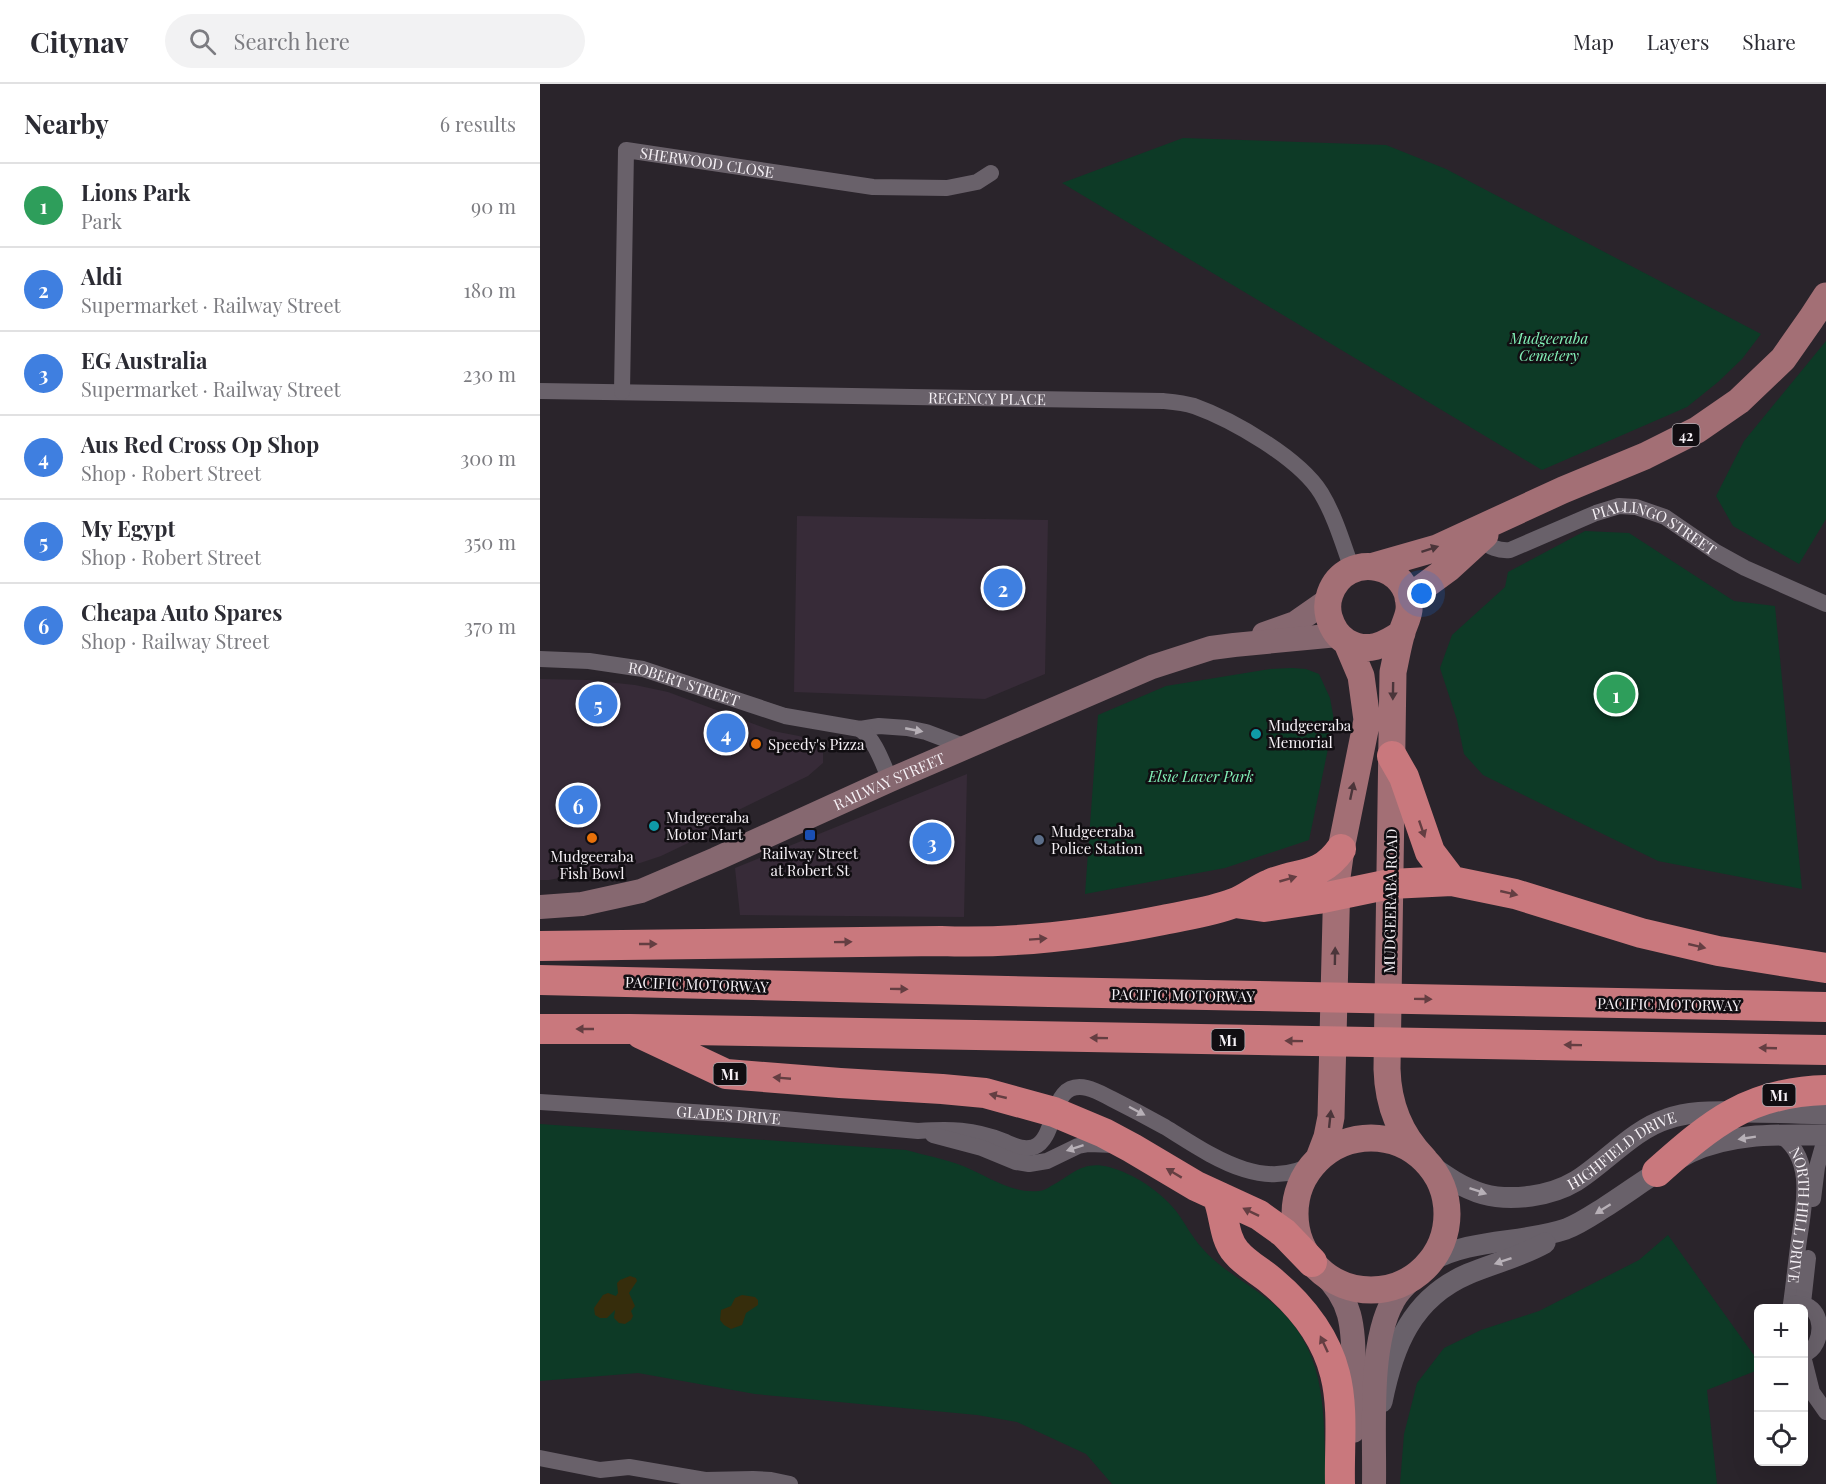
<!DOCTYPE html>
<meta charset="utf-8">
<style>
:root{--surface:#fff;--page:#f2f2f3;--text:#2b2b33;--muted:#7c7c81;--line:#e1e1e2;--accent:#111827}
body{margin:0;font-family:"Playfair Display",serif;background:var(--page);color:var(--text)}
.controls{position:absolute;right:18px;bottom:18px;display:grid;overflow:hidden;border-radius:9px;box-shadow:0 6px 24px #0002}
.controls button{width:54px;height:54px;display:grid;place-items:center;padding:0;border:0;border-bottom:2px solid var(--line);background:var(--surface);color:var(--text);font:30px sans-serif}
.you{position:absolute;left:882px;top:510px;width:21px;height:21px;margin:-15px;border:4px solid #fff;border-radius:50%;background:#1a73e8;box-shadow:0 0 0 9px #1a73e833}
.badge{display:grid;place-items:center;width:39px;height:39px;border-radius:50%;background:var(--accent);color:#fff;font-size:20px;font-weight:700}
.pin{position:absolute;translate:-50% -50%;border:3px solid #fff;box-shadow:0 2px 6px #0006}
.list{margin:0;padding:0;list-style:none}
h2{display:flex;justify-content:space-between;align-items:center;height:78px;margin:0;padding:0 24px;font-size:26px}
h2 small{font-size:20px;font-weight:400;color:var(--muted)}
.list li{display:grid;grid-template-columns:39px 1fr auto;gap:18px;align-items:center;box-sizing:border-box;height:84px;padding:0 24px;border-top:2px solid var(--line)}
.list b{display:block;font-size:22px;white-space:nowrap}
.list p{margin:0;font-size:20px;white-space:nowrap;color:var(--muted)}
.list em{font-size:20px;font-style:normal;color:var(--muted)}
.icon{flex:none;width:33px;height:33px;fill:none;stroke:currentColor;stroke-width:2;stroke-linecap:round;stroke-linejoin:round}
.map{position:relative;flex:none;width:1286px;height:1400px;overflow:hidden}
header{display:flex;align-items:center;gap:36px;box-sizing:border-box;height:84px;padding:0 30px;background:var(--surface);border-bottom:2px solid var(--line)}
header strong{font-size:28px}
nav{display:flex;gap:33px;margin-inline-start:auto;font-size:21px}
.search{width:420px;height:54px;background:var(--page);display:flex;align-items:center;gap:15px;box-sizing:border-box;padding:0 21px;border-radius:33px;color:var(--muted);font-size:22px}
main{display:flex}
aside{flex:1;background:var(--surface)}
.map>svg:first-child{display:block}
.built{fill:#372b38}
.green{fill:#0d3a26}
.sand{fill:#362d0c}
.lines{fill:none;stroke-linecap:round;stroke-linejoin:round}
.minor{stroke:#69616a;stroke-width:16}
.tertiary{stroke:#69616a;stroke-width:21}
.secondary{stroke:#866870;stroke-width:24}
.primary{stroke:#a36f75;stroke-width:27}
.motorway{stroke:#c9787d;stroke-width:30}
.oneway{fill:#4b353a}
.oneway2{fill:#b7b0b7}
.oneway3{fill:#643e42}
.culture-dot{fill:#0f9aa8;stroke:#110e12;stroke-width:2}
.food-dot{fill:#e8710a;stroke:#110e12;stroke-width:2}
.transit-dot{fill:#1a4fb4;stroke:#110e12;stroke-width:2}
.service-dot{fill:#5c6f8a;stroke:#110e12;stroke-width:2}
.labels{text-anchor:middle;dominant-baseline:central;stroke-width:5;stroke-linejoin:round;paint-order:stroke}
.shield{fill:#110e12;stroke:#b1adb2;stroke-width:1.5}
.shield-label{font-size:14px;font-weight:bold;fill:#f6f1f6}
.street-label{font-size:15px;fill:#f6f1f6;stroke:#110e12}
.park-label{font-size:15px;font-style:italic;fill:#83f1b8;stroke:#110e12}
.poi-label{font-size:15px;fill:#f6f1f6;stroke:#110e12;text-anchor:start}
</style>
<header>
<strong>Citynav</strong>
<div class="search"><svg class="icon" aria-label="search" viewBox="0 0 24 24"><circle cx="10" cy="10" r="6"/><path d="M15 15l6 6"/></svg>Search here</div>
<nav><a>Map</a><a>Layers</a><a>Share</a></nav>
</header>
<main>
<aside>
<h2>Nearby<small>6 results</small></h2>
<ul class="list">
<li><span class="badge" style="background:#2e9e5b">1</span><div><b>Lions Park</b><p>Park</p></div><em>90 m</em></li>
<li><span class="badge" style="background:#3f7fe0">2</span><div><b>Aldi</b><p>Supermarket · Railway Street</p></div><em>180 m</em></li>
<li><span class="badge" style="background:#3f7fe0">3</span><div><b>EG Australia</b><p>Supermarket · Railway Street</p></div><em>230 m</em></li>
<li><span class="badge" style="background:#3f7fe0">4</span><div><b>Aus Red Cross Op Shop</b><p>Shop · Robert Street</p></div><em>300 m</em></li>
<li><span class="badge" style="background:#3f7fe0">5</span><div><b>My Egypt</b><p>Shop · Robert Street</p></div><em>350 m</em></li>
<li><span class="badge" style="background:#3f7fe0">6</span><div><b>Cheapa Auto Spares</b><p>Shop · Railway Street</p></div><em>370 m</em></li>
</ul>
</aside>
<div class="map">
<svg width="1286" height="1400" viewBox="0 0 1286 1400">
<rect width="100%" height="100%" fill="#2a242b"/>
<path class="built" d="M257,432L508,436L505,590L445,615L254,608Z
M0,595L48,596L95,601L128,608L233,647L259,652L283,661V679L268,692L172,739L165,751L121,772L100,779L9,796H0Z
M427,690L424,833L200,831L195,784Z"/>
<path class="green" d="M643,54L846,61L906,85L1221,250L1202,275L1178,298L1147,323L1002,386L522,99Z
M1286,257V435L1259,480L1193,442L1176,412L1204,357Z
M1045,447L1089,449L1194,517L1235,522L1262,805L1118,777L943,691L924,670L917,636L900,584L912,551L965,503L968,488Z
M752,584L766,585L779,590L790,614L794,636L769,756L685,784L545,810L558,631L626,602L730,585Z
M0,1040L366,1066C384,1071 405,1075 423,1082C448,1092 471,1110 499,1107C503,1107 508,1104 511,1102C533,1090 543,1076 569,1083C594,1090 619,1106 636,1127C645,1139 652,1153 662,1164C681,1186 708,1199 730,1217C790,1266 783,1330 786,1400H572L546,1370L477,1338L437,1331L215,1310L98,1289L0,1297Z
M1128,1151L1218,1277V1286L1167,1306L1177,1400H860L864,1350L877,1299L904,1264L941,1246L999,1227L1099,1176Z"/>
<path class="sand" d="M90,1192L96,1194L97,1197L89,1209L95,1222L91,1227L93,1232L91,1236L85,1240L79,1239L74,1234L75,1226L67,1234H60L55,1231L54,1224L63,1211L68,1209L76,1212L78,1209L77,1199L80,1196Z
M202,1211L215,1213L218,1216V1221L206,1229L202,1241L191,1245L184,1241L180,1236L181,1226L191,1222L195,1214Z"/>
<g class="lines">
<g class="minor">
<path id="s1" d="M0,307L623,317C633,318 644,319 654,322C693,336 759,374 781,409C795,432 803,460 812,485"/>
<path id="s2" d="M82,308L86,66L333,103L407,104L437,98L451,89"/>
<path id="s3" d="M940,456C950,463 958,467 970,466L1056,429L1079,422L1096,423L1125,433L1176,468L1205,484L1286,520"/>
<path id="s4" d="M0,575L49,577L103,585L245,632L320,645L339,642L367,644L386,648L426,663"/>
<path d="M320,645C336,657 342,678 350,696"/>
<path id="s5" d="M0,1018L199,1031L378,1047C410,1045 433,1045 463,1057C473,1061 483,1067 494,1063C519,1053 508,995 547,1004C556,1006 564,1011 572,1015C590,1024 607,1033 625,1043C669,1070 724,1111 776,1078"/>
<path id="s6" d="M1238,1050C1275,1072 1264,1121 1259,1156C1256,1177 1254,1199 1251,1220"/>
<path d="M393,1051L442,1064L476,1078L489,1080L507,1077L538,1062L549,1060L574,1061"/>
<path d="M1273,1115L1277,1083L1283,1062V1051"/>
<path d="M1263,1219L1268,1174"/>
<path d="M1254,1220C1286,1216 1286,1263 1264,1270"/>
<path d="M1264,1276L1272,1308L1286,1328"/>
<path d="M0,1374L60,1386L89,1383L165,1396L213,1395L231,1396L250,1400"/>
</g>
<g class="tertiary">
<path id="s7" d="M887,1079C904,1091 922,1104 943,1110C972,1118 1011,1112 1036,1097C1065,1079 1094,1045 1127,1035C1152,1026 1177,1028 1204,1028C1231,1028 1259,1029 1286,1030"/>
<path d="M889,1178C930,1154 982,1160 1026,1145C1039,1140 1051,1132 1062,1125C1092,1106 1120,1084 1151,1068C1193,1048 1241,1051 1286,1051"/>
<path d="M842,1318C853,1262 872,1214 928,1190C954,1179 980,1173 1005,1159"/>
</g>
<g class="secondary">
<path d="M724,550L755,539L788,516"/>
<path id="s8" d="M0,823L42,820L101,807L176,775L350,696L612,583L671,564L694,561L798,551"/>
<path d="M782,1188C814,1217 813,1246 814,1286C814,1306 814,1326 813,1347"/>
<path d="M834,1400C835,1348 828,1261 853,1217C859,1205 869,1197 878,1189"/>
</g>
<path class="primary" d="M834,482L897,464L1023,406L1105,372L1157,346L1199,317L1243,275L1271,235L1286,212
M868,514L909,484L945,451
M862,549C845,561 827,570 807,558C798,553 792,543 789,533C787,525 787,518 790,510C806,465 873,479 869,526C868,534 864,541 862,548C858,561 856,575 853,588L847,985C848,1020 859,1050 884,1075
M755 1130a76 76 0 1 1 152 0a76 76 0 1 1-152 0Z
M779,1074L787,1053L791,1033L797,793L801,765L827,636L821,592L807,559"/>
<path class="motorway" d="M852,672L864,693L890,768L912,797
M695,819L724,823L778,815L850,800L912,797L975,810L1101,849L1178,867L1286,884
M0,862L401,857C477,860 549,851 623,836C646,831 671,828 694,819C706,815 717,805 730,800C759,787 780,795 801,765
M0,896L509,908L1286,923
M0,945H90L1286,966
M101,950L186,990L300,999L402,1005L445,1009L514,1028L564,1049L592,1064L656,1102L719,1131L744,1149L772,1178
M1117,1088C1172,1039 1209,1008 1286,1006
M677,1112C685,1130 683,1153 696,1168C705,1179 718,1186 728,1194C760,1220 785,1250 795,1290C804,1325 799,1364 800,1400"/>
</g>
<defs><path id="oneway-solid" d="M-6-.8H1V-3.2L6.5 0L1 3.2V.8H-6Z" transform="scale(1.5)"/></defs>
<g class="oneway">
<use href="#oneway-solid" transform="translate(890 465) rotate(-18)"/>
<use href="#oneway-solid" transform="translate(853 607) rotate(91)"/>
<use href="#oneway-solid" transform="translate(812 707) rotate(-78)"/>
<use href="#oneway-solid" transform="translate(795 872) rotate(-89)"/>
<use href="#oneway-solid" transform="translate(790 1035) rotate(-84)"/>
</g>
<g class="oneway2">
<use href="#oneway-solid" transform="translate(374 646) rotate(11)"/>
<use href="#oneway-solid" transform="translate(597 1027) rotate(28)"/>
<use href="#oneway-solid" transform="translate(1207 1054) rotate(171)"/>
<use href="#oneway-solid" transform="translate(535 1064) rotate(162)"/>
<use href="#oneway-solid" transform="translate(938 1107) rotate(19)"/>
<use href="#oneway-solid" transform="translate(1063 1125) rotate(148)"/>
<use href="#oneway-solid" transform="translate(963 1177) rotate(161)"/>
</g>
<g class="oneway3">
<use href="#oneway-solid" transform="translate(882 745) rotate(71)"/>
<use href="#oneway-solid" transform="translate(748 795) rotate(-16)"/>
<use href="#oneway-solid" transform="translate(969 809) rotate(13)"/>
<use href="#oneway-solid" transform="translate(498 855) rotate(-4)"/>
<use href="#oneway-solid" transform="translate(303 858) rotate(-1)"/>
<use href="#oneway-solid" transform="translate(108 860)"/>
<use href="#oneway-solid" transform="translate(1157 862) rotate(13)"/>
<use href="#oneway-solid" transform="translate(359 905) rotate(1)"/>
<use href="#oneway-solid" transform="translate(883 915) rotate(1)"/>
<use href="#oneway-solid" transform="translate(45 945) rotate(-180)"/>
<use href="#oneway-solid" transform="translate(559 954) rotate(-179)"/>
<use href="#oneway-solid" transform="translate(754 957) rotate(-179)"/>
<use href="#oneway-solid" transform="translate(1033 961) rotate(-179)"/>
<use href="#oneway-solid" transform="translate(1228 964) rotate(-178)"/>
<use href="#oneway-solid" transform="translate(242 994) rotate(-175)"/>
<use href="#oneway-solid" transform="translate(458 1012) rotate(-167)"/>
<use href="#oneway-solid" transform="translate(634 1089) rotate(-149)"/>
<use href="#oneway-solid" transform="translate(711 1128) rotate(-154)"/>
<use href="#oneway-solid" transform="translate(784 1260) rotate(-115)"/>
</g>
<g class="culture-dot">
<circle cx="716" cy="650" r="6"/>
<circle cx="114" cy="742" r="6"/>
</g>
<g class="food-dot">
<circle cx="216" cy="660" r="6"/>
<circle cx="52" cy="754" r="6"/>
</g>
<rect class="transit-dot" x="264" y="745" width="12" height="12" rx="3"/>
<circle class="service-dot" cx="499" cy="756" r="6"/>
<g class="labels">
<g class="shield">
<rect x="1132.5" y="340" width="27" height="22" rx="4.5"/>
<rect x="671.5" y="945" width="33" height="22" rx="4.5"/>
<rect x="173.5" y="979" width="33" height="22" rx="4.5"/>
<rect x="1222.5" y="1000" width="33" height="22" rx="4.5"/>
</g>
<g class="shield-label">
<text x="1146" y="351">42</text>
<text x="688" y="956">M1</text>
<text x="190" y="990">M1</text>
<text x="1239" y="1011">M1</text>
</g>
<g class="street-label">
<text stroke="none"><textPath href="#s2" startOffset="324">SHERWOOD CLOSE</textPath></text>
<text stroke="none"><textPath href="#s1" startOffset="447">REGENCY PLACE</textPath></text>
<text stroke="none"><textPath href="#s3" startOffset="190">PIALLINGO STREET</textPath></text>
<text stroke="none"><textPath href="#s4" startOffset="147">ROBERT STREET</textPath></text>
<text stroke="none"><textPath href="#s8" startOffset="374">RAILWAY STREET</textPath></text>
<text transform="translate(850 817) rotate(-89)">MUDGEERABA ROAD</text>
<text transform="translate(157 900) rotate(2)">PACIFIC MOTORWAY</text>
<text transform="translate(643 911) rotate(1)">PACIFIC MOTORWAY</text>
<text transform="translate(1129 920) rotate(1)">PACIFIC MOTORWAY</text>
<text stroke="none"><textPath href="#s5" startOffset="189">GLADES DRIVE</textPath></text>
<text stroke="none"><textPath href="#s7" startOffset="216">HIGHFIELD DRIVE</textPath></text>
<text stroke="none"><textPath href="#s6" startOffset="90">NORTH HILL DRIVE</textPath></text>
</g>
<g class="park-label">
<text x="1009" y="254">Mudgeeraba<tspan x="1009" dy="17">Cemetery</tspan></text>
<text x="661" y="692">Elsie Laver Park</text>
</g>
<g class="poi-label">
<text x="728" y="641">Mudgeeraba<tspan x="728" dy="17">Memorial</tspan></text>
<text x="228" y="660">Speedy's Pizza</text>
<text x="126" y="733">Mudgeeraba<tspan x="126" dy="17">Motor Mart</tspan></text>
<text x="511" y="747">Mudgeeraba<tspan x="511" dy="17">Police Station</tspan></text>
<text x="270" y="769" text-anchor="middle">Railway Street<tspan x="270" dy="17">at Robert St</tspan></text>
<text x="52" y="772" text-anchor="middle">Mudgeeraba<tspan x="52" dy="17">Fish Bowl</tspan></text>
</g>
</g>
</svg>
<div class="controls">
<button>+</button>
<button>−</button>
<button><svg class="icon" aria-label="locate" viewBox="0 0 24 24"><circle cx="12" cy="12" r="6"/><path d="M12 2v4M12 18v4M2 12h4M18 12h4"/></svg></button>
</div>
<div class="you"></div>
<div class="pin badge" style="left:1076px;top:610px;background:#2e9e5b">1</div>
<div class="pin badge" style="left:463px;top:504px;background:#3f7fe0">2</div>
<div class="pin badge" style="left:392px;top:758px;background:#3f7fe0">3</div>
<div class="pin badge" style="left:186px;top:649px;background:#3f7fe0">4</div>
<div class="pin badge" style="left:58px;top:620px;background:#3f7fe0">5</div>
<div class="pin badge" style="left:38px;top:721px;background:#3f7fe0">6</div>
</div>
</main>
